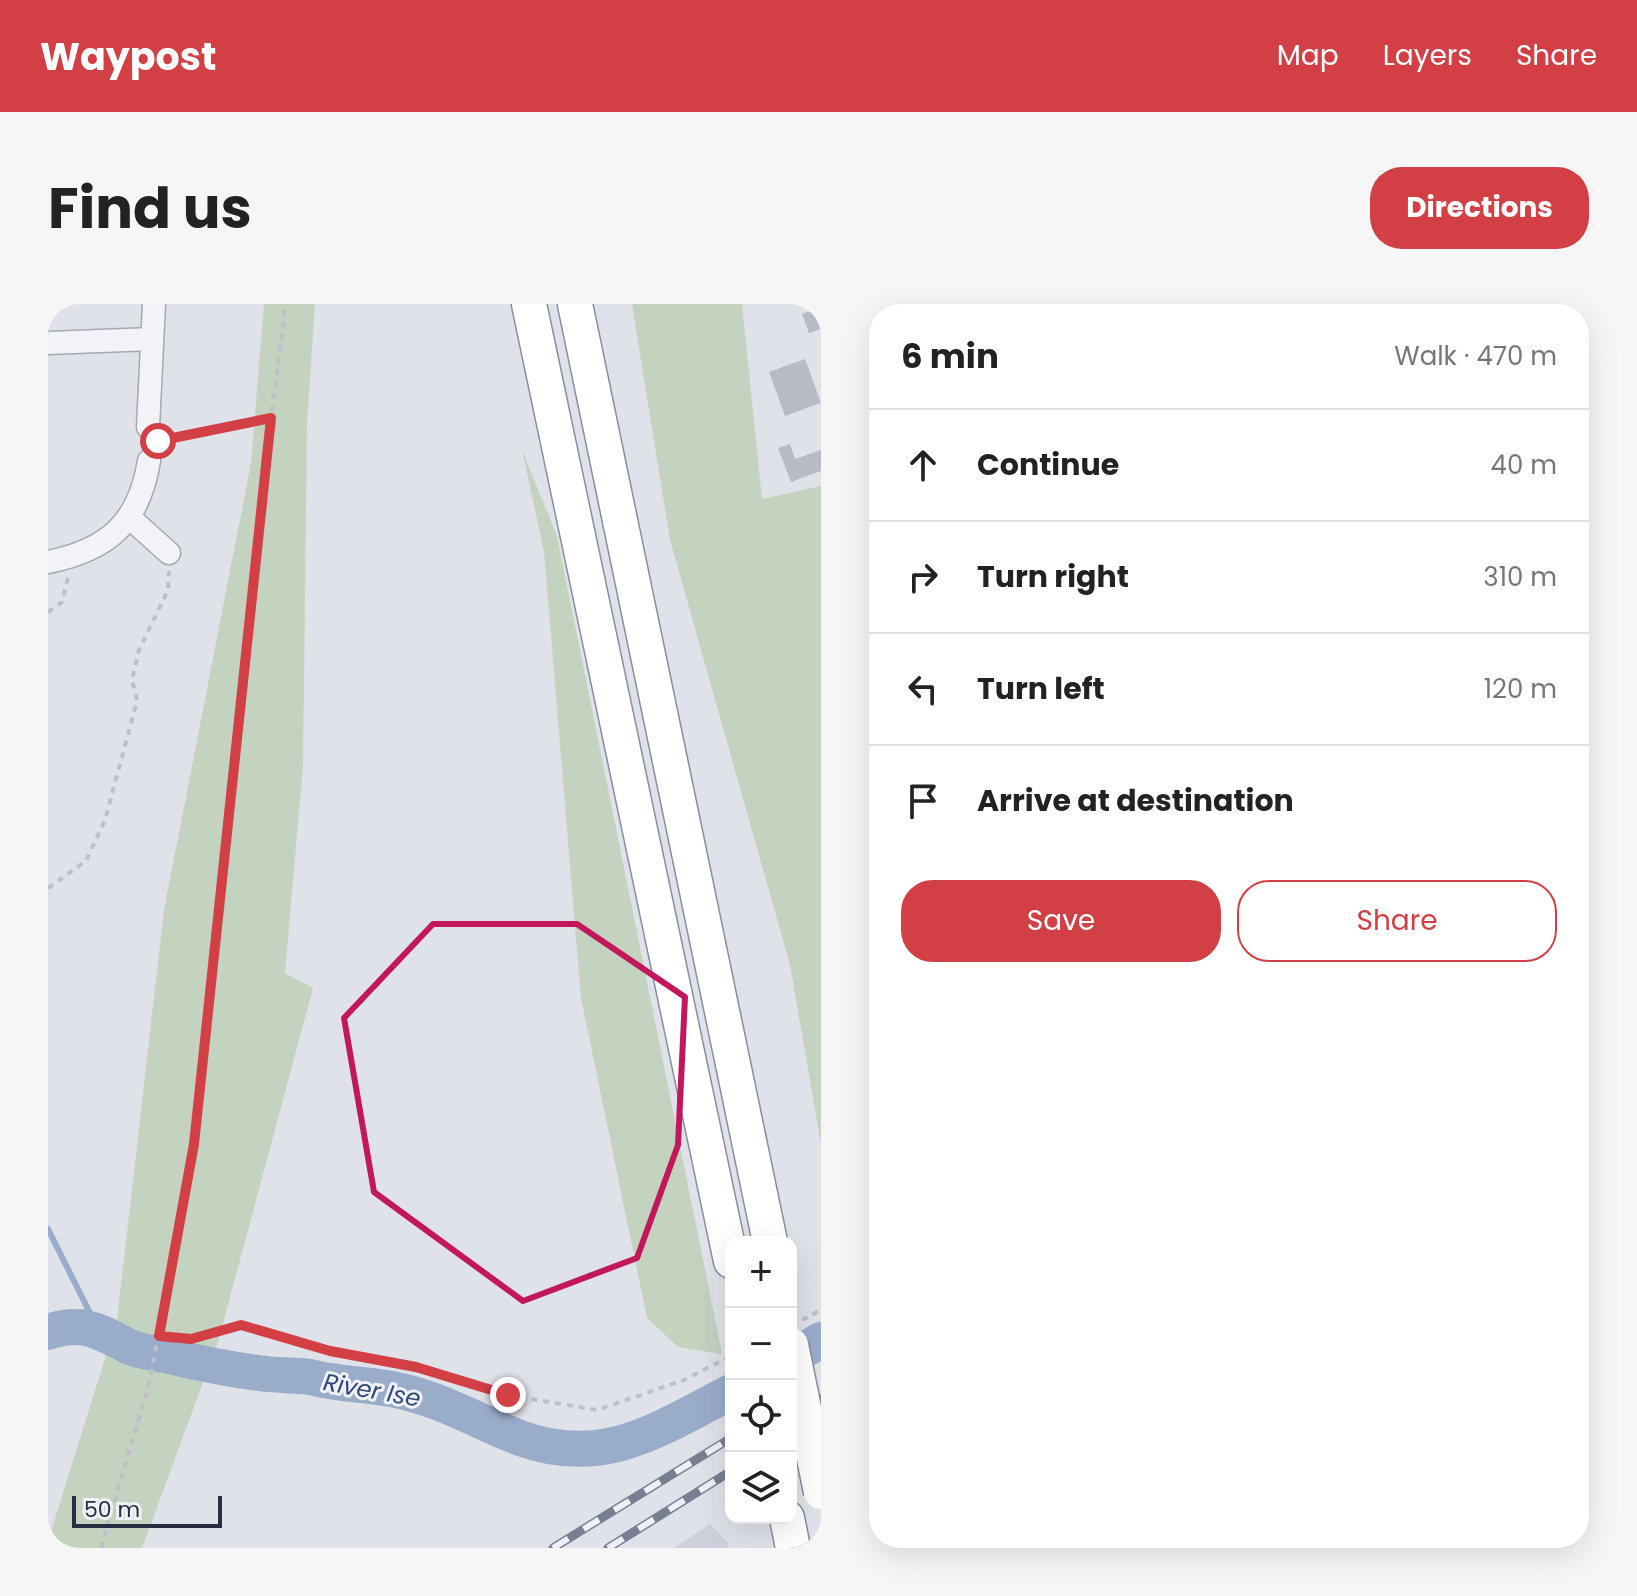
<!DOCTYPE html>
<meta charset="utf-8">
<style>
:root{--surface:#fff;--page:#f6f6f6;--text:#222;--muted:#767676;--line:#e0e0e0;--accent:#d24046}
body{margin:0;font-family:Poppins,sans-serif;background:var(--page);color:var(--text)}
.controls{position:absolute;right:24px;bottom:24px;display:grid;overflow:hidden;border-radius:16px;box-shadow:0 8px 32px #0002}
.controls button{width:72px;height:72px;display:grid;place-items:center;padding:0;border:0;border-bottom:2px solid var(--line);background:var(--surface);color:var(--text);font:40px sans-serif}
.scale{position:absolute;left:24px;bottom:20px;width:150px;box-sizing:border-box;padding-left:8px;border:4px solid #282e41;border-top:0;font-size:22px;line-height:28px;white-space:nowrap;color:#282e41;-webkit-text-stroke:6px #eff1f6;paint-order:stroke}
.stop{position:absolute;width:24px;height:24px;margin:-18px;border:6px solid #d24046;border-radius:50%;background:#fff}
.stop.end{background:#d24046;border-color:#fff;box-shadow:0 2px 8px #0008}
.list{margin:0;padding:0;list-style:none}
h2{display:flex;justify-content:space-between;align-items:center;height:104px;margin:0;padding:0 32px;font-size:34px}
h2 small{font-size:26px;font-weight:400;color:var(--muted)}
.list li{display:grid;grid-template-columns:52px 1fr auto;gap:24px;align-items:center;box-sizing:border-box;height:112px;padding:0 32px;border-top:2px solid var(--line)}
.list b{display:block;font-size:30px;white-space:nowrap}
.list em{font-size:26px;font-style:normal;color:var(--muted)}
.actions{display:flex;gap:16px;padding:24px 32px}
.actions a{flex:1;padding:18px 0;border:2px solid var(--accent);border-radius:32px;text-align:center;font-size:28px;color:var(--accent)}
.actions .main{background:var(--accent);color:#fff}
.icon{flex:none;width:44px;height:44px;fill:none;stroke:currentColor;stroke-width:2;stroke-linecap:round;stroke-linejoin:round}
.map{position:relative;flex:none;width:773px;height:1244px;overflow:hidden;border-radius:32px}
header{display:flex;align-items:center;gap:48px;box-sizing:border-box;height:112px;padding:0 40px;background:var(--accent);color:#fff}
header strong{font-size:38px}
nav{display:flex;gap:44px;margin-inline-start:auto;font-size:28px}
.intro{display:flex;align-items:center;justify-content:space-between;box-sizing:border-box;height:192px;padding:0 48px}
h1{margin:0;font-size:56px}
.button{padding:20px 36px;border-radius:32px;background:var(--accent);color:#fff;font-size:28px;font-weight:700}
main{display:flex;gap:48px;padding:0 48px}
aside{flex:1;background:var(--surface);border-radius:32px;box-shadow:0 8px 32px #0002}
.map>svg:first-child{display:block}
.built{fill:#cdd1db}
.green{fill:#c3d3c0}
.lines{fill:none;stroke-linecap:round;stroke-linejoin:round}
.stream{stroke:#99acca;stroke-width:6}
.river{stroke:#99acca;stroke-width:36}
.building{fill:#b6bbc6}
.minor-casing{stroke:#a4a8b3;stroke-width:25}
.highway-casing{stroke:#868ea0;stroke-width:37}
.path{stroke:#bdc0c8;stroke-width:4;stroke-dasharray:6 6;stroke-linecap:butt}
.minor{stroke:#f2f3f7;stroke-width:22}
.highway{stroke:#fff;stroke-width:34}
.rail-casing{stroke:#787f93;stroke-width:9}
.rail{stroke:#eff1f6;stroke-width:6;stroke-dasharray:18;stroke-linecap:butt}
.highway-bridge-casing{stroke:#868ea0;stroke-width:37;stroke-linecap:butt}
.highway-bridge{stroke:#fff;stroke-width:34}
.route{stroke:#d24046;stroke-width:10}
.marked{fill:none;stroke:#c2185b;stroke-width:6;stroke-linejoin:round}
.labels{text-anchor:middle;dominant-baseline:central;stroke-width:6;stroke-linejoin:round;paint-order:stroke}
.water-label{font-size:24px;font-style:italic;fill:#304876;stroke:#eff1f6}
</style>
<header>
<strong>Waypost</strong>
<nav><a>Map</a><a>Layers</a><a>Share</a></nav>
</header>
<div class="intro"><h1>Find us</h1><a class="button">Directions</a></div>
<main>
<div class="map">
<svg width="773" height="1244" viewBox="0 0 773 1244">
<rect width="100%" height="100%" fill="#dfe2e9"/>
<path class="built" d="M662,1220L681,1240L680,1244H626Z"/>
<path class="green" d="M216,0H267L259,119L255,462L237,669L265,684L170,1038L94,1244H0V1237L69,1016L116,606L203,159Z
M584,0H694L714,195L773,182V840L742,661L622,236Z
M474,146L509,232L674,1050L630,1043L599,1014L533,694L496,247Z"/>
<g class="lines">
<path class="stream" d="M0,925L51,1027"/>
<path class="river" d="M0,1028C35,1016 50,1027 80,1042C91,1048 108,1049 121,1052C150,1059 180,1065 210,1069C224,1071 238,1071 252,1072C263,1072 272,1076 282,1077C304,1081 326,1081 348,1086C393,1095 431,1118 472,1134C556,1165 613,1124 683,1088
M743,1054L773,1036"/>
</g>
<path class="building" d="M773,3V25L761,29L754,10Z
M757,55L773,99L737,112L721,68Z
M742,140L747,155L773,146V167L743,178L730,144Z"/>
<g class="lines">
<g class="minor-casing">
<path id="minor" d="M0,39L104,35
M100,123L106,0
M82,214L121,249
M0,258C61,246 91,218 101,157"/>
</g>
<g class="highway-casing">
<path id="highway" d="M481,0L683,957
M527,0L722,938
M739,1214L745,1244"/>
</g>
<path class="path" d="M116,136L223,114
M0,308L14,298L20,274
M0,584L38,557L57,516L89,397L84,376L91,346L120,286L121,267
M754,1016L773,1006
M111,1032L143,1035L193,1021L282,1047L368,1063L460,1091L549,1106L636,1076L683,1052
M53,1244L101,1080L146,840L223,114L238,0"/>
<use href="#minor" class="minor"/>
<use href="#highway" class="highway"/>
<g class="rail-casing">
<path id="rail" d="M743,1112L773,1095
M743,1133L773,1116
M505,1244L683,1134
M560,1244L683,1167"/>
</g>
<use href="#rail" class="rail"/>
<g class="highway-bridge-casing">
<path id="highway-bridge" d="M743,1041L773,1188"/>
</g>
<use href="#highway-bridge" class="highway-bridge"/>
</g>
<g class="lines">
<path class="route" d="M110,137L223,114L146,840L111,1032L143,1035L193,1021L282,1047L368,1063L460,1091"/>
</g>
<path class="marked" d="M385,620H529L637,693L630,841L589,954L475,997L326,888L296,714Z"/>
<g class="labels">
<g class="water-label">
<text transform="translate(324 1086) rotate(10)">River Ise</text>
</g>
</g>
</svg>
<div class="controls">
<button>+</button>
<button>−</button>
<button><svg class="icon" aria-label="locate" viewBox="0 0 24 24"><circle cx="12" cy="12" r="6"/><path d="M12 2v4M12 18v4M2 12h4M18 12h4"/></svg></button>
<button><svg class="icon" aria-label="layers" viewBox="0 0 24 24"><path d="M12 4l9 5-9 5-9-5zM3 14l9 5 9-5"/></svg></button>
</div>
<div class="scale">50 m</div>
<div class="stop" style="left:110px;top:137px"></div>
<div class="stop end" style="left:460px;top:1091px"></div>
</div>
<aside>
<h2>6 min<small>Walk · 470 m</small></h2>
<ul class="list">
<li><svg class="icon" aria-label="ahead" viewBox="0 0 24 24"><path d="M12 20V5M6 11l6-6 6 6"/></svg><div><b>Continue</b></div><em>40 m</em></li>
<li><svg class="icon" aria-label="right" viewBox="0 0 24 24"><path d="M7 20v-9h11M14 6l5 5-5 5"/></svg><div><b>Turn right</b></div><em>310 m</em></li>
<li><svg class="icon" aria-label="left" viewBox="0 0 24 24"><path d="M17 20v-9H6M10 6l-5 5 5 5"/></svg><div><b>Turn left</b></div><em>120 m</em></li>
<li><svg class="icon" aria-label="arrive" viewBox="0 0 24 24"><path d="M6 21V4h12l-3 4 3 4H6"/></svg><div><b>Arrive at destination</b></div></li>
</ul>
<div class="actions"><a class="main">Save</a><a>Share</a></div>
</aside>
</main>
